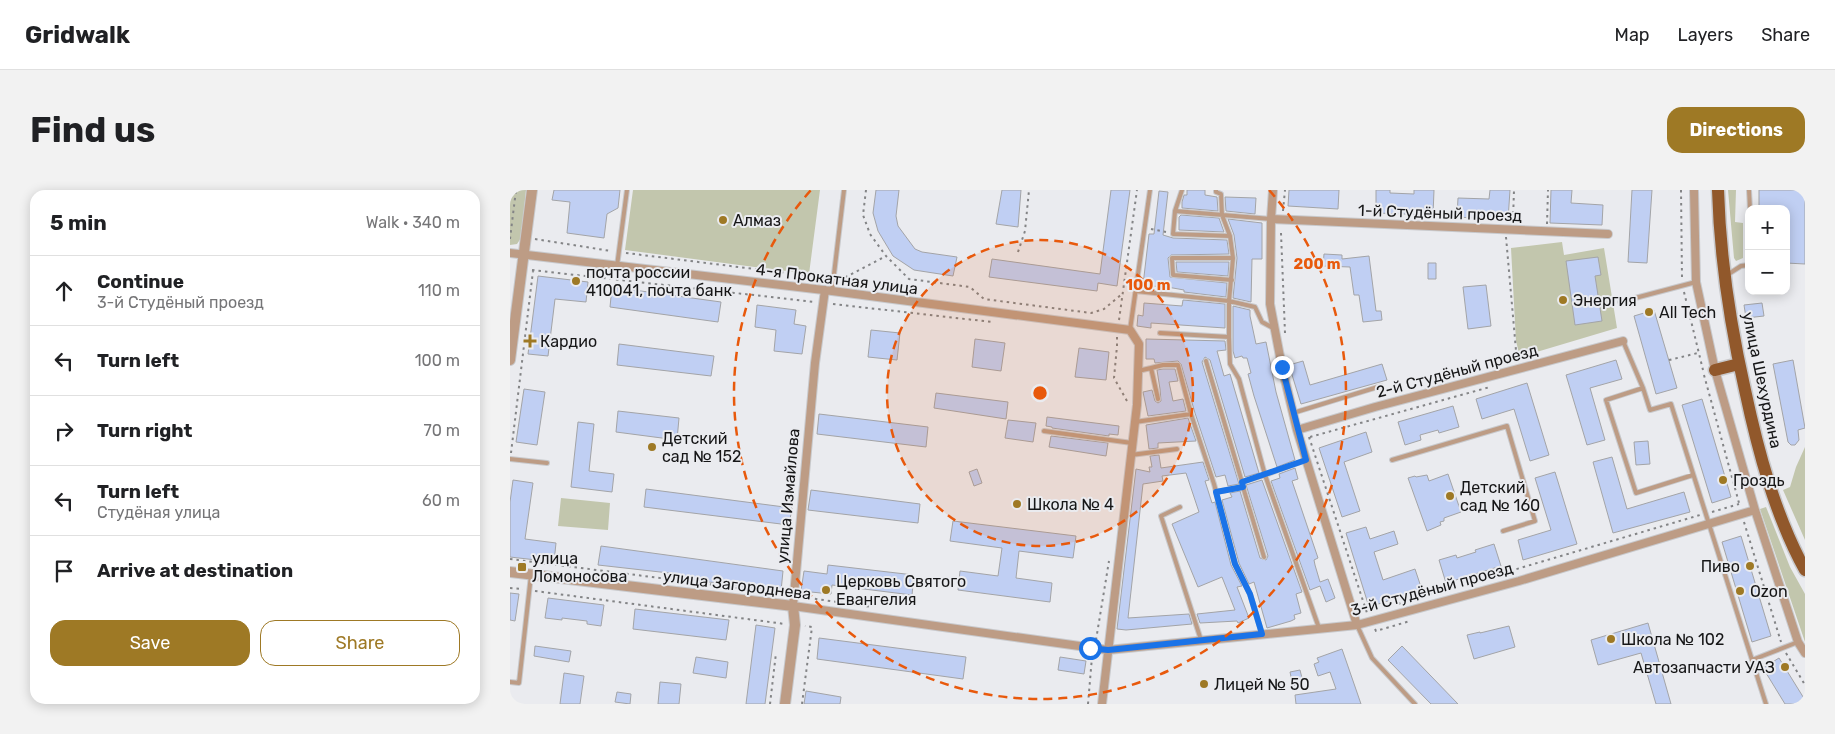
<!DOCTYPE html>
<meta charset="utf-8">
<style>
:root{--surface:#fff;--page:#f2f2f2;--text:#202124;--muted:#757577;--line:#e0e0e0;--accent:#9e7925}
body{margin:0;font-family:Rubik,sans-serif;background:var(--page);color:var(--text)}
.controls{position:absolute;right:15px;top:15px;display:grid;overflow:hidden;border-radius:10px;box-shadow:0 2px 12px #0003}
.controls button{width:45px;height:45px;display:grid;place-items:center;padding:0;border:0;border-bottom:1px solid var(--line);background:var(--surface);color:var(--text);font:25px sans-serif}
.stop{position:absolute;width:15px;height:15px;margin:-11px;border:4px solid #1a73e8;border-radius:50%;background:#fff}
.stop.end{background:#1a73e8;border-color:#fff;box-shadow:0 1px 5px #0008}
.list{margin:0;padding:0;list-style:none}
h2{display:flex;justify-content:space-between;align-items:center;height:65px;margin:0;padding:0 20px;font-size:21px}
h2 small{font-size:16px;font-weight:400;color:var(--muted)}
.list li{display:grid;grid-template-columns:32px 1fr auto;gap:15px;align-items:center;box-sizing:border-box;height:70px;padding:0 20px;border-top:1px solid var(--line)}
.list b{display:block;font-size:19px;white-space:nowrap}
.list p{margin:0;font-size:16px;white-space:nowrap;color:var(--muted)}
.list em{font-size:16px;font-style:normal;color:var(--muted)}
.actions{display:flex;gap:10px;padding:15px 20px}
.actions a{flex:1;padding:11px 0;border:1px solid var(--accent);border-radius:15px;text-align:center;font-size:18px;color:var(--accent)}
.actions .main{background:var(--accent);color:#fff}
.icon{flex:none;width:28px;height:28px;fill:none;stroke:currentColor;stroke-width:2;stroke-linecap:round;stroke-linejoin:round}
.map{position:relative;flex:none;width:1295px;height:514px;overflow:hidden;border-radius:15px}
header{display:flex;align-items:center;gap:30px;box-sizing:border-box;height:70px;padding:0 25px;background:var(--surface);border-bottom:1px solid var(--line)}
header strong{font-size:24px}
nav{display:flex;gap:28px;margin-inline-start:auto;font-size:18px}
.intro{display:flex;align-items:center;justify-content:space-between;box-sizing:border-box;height:120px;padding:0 30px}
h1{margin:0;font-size:35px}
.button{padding:12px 22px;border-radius:15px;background:var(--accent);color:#fff;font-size:18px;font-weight:700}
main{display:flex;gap:30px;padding:0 30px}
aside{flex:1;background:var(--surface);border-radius:15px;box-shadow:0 2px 12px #0003}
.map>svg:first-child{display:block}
.green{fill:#c2c6ad}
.building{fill:#c0cff3;stroke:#a3a4a7}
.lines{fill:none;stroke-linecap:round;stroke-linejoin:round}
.service-casing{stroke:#c8c9cc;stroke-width:6}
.minor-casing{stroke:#c8c9cc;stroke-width:10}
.tertiary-casing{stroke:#c8c9cc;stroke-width:12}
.primary-casing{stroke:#c8c9cc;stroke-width:15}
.path{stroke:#838486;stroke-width:2;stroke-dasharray:2.5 4;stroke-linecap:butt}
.service{stroke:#bd9c85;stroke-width:4}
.minor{stroke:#bd9c85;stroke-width:8}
.tertiary{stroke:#bd9c85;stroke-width:10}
.primary{stroke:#91582b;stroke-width:12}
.route{stroke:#1a73e8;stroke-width:6}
.ring{fill:none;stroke:#e8590c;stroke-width:2.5;stroke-dasharray:9 6}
.poi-dot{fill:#9e7925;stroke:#eaebef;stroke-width:2}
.labels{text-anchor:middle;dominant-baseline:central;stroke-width:4;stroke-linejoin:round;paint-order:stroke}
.street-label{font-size:16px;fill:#161617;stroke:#eaebef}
.poi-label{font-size:16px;fill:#161617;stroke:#eaebef;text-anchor:start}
.centre{fill:#e8590c;stroke:#eaebef;stroke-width:2.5}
.ring-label{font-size:15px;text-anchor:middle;font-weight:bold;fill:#e8590c;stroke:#eaebef;stroke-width:4;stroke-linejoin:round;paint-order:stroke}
</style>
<header>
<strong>Gridwalk</strong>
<nav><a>Map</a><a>Layers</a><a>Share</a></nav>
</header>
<div class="intro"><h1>Find us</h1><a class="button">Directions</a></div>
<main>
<aside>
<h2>5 min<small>Walk · 340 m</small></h2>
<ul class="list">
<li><svg class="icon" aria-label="ahead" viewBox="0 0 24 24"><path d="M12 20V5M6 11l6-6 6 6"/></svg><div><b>Continue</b><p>3-й Студёный проезд</p></div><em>110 m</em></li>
<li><svg class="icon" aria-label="left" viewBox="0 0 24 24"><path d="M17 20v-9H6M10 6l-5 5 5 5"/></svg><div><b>Turn left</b></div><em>100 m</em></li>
<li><svg class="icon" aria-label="right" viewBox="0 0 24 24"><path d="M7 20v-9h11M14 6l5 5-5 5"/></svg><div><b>Turn right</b></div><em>70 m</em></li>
<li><svg class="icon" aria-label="left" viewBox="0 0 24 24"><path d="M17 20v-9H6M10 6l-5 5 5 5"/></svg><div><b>Turn left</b><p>Студёная улица</p></div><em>60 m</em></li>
<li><svg class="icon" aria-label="arrive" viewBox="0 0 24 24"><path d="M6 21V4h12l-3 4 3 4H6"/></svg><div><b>Arrive at destination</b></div></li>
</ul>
<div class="actions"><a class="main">Save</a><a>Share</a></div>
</aside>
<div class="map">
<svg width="1295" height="514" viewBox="0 0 1295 514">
<rect width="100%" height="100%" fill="#eaebef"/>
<path class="green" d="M0,0H16L11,48L7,54L0,55Z
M123,0H310L299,84L115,60Z
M1218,0H1226L1225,32L1233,33V68L1226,71L1224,68Z
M1052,52L1054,65L1094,58L1107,138L1010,167L1006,151L1001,58Z
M1295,257V350L1273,300L1280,297L1286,277Z
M51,308L100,313L98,340L48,336Z
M1256,317L1280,377L1295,404V452L1250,319Z"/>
<path class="building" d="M44,0H110L108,18L97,24L94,48L57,43L60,12L42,10Z
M366,0H389L386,26L388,36L405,59L412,62L447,67L443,86L404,80L383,66L368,41L363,23Z
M492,0H511L508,37L486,34Z
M601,0H620L607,96L588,93L587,101L479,87L482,69L590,84Z
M677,0H695V5L707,7L708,21L672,18V12L674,5H677Z
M779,0H829L828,19L778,16Z
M866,0H880V3L904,4V0H924L923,25L866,23Z
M980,0H1000L998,30L947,27L948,8L979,9Z
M1041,0H1062L1061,13L1093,15L1092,35L1040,33Z
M1122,0H1142L1137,73L1118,72Z
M1249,0H1295V74L1276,73V19H1249Z
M649,1L658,2L653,45L663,48L717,50L719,64L661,65L658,68L660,87L717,93L716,107L674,102V100L663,98L633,95L639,44H644Z
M715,7L746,8L745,24L716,21Z
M671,25L709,28L714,42L669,40V27Z
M718,29L752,33V69H742L741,112L723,108L727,68L724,45Z
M814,64L832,65V69L859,66L866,121H871L872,130L853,132L849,105H844L840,77L813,76Z
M1088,67L1091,85L1085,86L1092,131L1065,135L1056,71Z
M666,72H719L718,86L667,82Z
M918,73H926V89H918Z
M28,86L78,92L76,112L45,109L38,166L18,164Z
M976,95L981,136L958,139L953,97Z
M102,97L211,112L208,132L100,117Z
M673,110L715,114V138L641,133V138L627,136L628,125L633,126L634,113L672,116Z
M1252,113L1254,126L1236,128L1234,115Z
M247,115L286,120L284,134L296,136L292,164L264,161L266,140L245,137Z
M723,116L740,120V126L746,154L756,152L766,202L785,270L767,277L744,206L738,184L741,183L737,168H733L732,166L725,168L723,161Z
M1144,120L1167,198L1146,204L1124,126Z
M361,140L390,143L387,170L358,167Z
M465,149L495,153L491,181L462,177Z
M636,149L715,151L716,160L707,161L714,186L720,184L749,283L735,287L700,170L695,167L692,172L729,294L718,296L715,285L706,287L685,223L671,174L668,171L645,173L644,169H636Z
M109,154L204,166L201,186L107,175Z
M569,158L599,162L596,190L565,187Z
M1106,170L1112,189L1080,198L1095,250L1077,255L1056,185Z
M1283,170L1295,238L1288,240L1289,250L1285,255H1281L1278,252L1263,174Z
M793,171L800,195L872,174L877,190L791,214L779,175Z
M653,179H665L668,191L659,192L663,211L673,209L676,221L638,226L633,202L642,200L645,211L648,213L651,211L650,199L647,180Z
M1017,193L1039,265L1020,271L1004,219L972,229L966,209Z
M14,199L35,202L27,255L6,252Z
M426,203L498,212L496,229L424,218Z
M1192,209L1221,307L1202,313L1172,215Z
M943,216L949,237L929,243L928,240L910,245L911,250L895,255L888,232Z
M108,221L169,228L167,250L106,242Z
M309,224L418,237L416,257L307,244Z
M537,227L609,236L608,245L599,244V246L542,238V237L536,236Z
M678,228L686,251L648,253V258L639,259L636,235Z
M498,230L526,233L523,252L495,248Z
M68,232L84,234L79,281L104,284L102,302L61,297Z
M856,242L862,262L834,272L850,321L832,327L809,258Z
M541,246L598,253L596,266L539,257Z
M1138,251L1140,274L1126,275L1124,252Z
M649,265L651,278L693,272L699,290L695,291L702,313L705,312L721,375L732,396L727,397L739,428L728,433L727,431L690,433L687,424L725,420L712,387L688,397L662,334L689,322L676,283L652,286L653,291L633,294L618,428L679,424L682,434L616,440L607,439L626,279L640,282L639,277H642L640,266Z
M1102,267L1117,319L1174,302L1180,322L1103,343L1083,272Z
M785,278L788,289L782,291L808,368L804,370L805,375L810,392L818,389L825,408L816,412L810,396L800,400L761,291L770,288L769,284Z
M467,279L472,293L464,296L459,282Z
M1045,282L1067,354L1013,370L1008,350L1041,340L1025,288Z
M938,284L951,322L934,328V331L930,332L931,335L917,341L898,288L905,286L906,287L917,285L919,291Z
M3,290L23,293L15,349L46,353L44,372L0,367V312Z
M752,290L792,402L786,404L791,423L784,425L785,429L781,431L757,438L744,392L739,394L729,373L712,310L722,307L720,303L730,301L750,368L756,370L758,366L736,295Z
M136,299L282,318L279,335L134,317Z
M301,300L410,314L408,333L298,320Z
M443,331L566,346L563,368L509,361L506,388L542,393L540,412L448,400L450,381L488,386L492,358L440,351Z
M856,337L860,349L884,341L888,354L864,362L873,390L905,379L912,400L859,417L836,343Z
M1231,346L1261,446L1242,452L1212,352Z
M984,354L991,376L936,393L929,370L946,365L947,368L966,362L965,360Z
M91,356L273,381L271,401L167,388L168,384L88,375Z
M318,375L404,385L402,405L322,395L321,404L291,401L294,381L317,384Z
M0,403L9,404L5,431L0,430Z
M38,408L94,415L91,436L77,434V431L52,428V430L35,428Z
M125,419L219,430L216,450L123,439Z
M1138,433L1161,514H1146L1131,463L1088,475L1081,450Z
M246,435L265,438L255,514H236Z
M999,436L1005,457L964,469L957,445L970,442V443Z
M309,448L456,467L453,489L307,469Z
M25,456L61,461L59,472L24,466Z
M892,456L948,514H921L878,470Z
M832,459L851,514H786L785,505L826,499L820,482L808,486L804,474L809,472L807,468Z
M186,467L218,472L216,488L183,483Z
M550,467L576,471L574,484L548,480Z
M1269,468L1295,510V514H1275L1253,478Z
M790,480L793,492L783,496L780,482Z
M54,483L74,486L70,514H50Z
M150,492L171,494L169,514H148Z
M296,501L331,507L330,514H294Z
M107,502L121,504L120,514L105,512Z"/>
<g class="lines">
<g class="service-casing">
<path id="service" d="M706,0V2L711,4L712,25L720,46L723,68L719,111L745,117L752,132L765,139
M1239,0L1240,19
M665,21L672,0
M720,46L663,44L665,21L761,29
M107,76L117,0
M1217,85L1231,76L1239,75
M722,90L663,85L662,68H723
M322,101L334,0
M626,101L719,111V147
M1110,112L1186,92
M620,140L640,0
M650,143L719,147L720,174L729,189L755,285L732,292L733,297L706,302
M1113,151L1133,198L1140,220L1161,214L1256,514
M696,171L732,292
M628,181L641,178L648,209
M1133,198L1096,210L1126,303L1183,285
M783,223L871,196
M681,224L704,294L725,374L740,404L752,444
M625,232L681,224L668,175H653L641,178
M534,241L622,253
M621,265L667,259
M0,269L37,273
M796,270L755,285L809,438
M882,270L997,236L1025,331L993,341
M733,297L754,367
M670,317L651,326L691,450
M847,435L862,468L905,514
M1242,470L1288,452
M0,492L9,493L21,385"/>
</g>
<g class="minor-casing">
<path id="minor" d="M763,0L761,29L760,114L772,177L787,240L847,435
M1184,0L1186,92L1205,180L1245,320L1288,452L1295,463
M761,29L1098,44
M0,63L322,101L620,140L629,154L627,215L592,514
M315,100L305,173L283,416L598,460L847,435L1009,391L1245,320
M787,240L865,217L1113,151"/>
</g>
<g class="tertiary-casing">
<path id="tertiary" d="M0,170L22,0
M0,382L283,416L285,435L275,514"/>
</g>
<g class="primary-casing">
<path id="primary" d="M1208,0C1210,67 1220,134 1235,200C1248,261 1265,325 1295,380
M1205,180L1229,174"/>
</g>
<path class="path" d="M356,0L353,25L360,44L376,66L399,89L460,97L474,109L581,123L594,119L612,104
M1171,0L1172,88
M773,21L775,0
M1003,30L1004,0
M1037,34L1038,0
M641,39L656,42
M771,43L775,143
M996,47L1007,172
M0,49L6,0
M25,49L101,61
M508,62L515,41L519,0
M116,63L317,88
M22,80L305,112
M329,89L334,88L376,66
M1174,102L1193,180
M323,114L482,132
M609,130L627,0
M607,147V156L604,188L617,211
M1159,170L1188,163
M1194,185L1229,313
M799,247L857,423
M800,247L980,197
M1,263L23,81
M1202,322L1229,314
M1234,332L1271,452
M0,369L268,403
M0,398L13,399
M25,401L275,434
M292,407L362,417
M888,414L1190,325
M865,439L866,441L900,431
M586,450L599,371
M1276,463L1295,495
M260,514L266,463
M292,514L302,437L295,436
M578,514L582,467"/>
<use href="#service" class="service"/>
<use href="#minor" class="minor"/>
<use href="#tertiary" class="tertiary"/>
<use href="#primary" class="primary"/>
</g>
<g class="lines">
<path class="route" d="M580,458L598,460L752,444L740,404L725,374L706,302L733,297L732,292L796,270L772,177"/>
</g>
<circle cx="530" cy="203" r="153" fill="#e8590c" fill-opacity=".12"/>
<g class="ring">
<circle cx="530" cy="203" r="153"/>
<path d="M759 0A306 306 0 1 1 301 0"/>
</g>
<g class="poi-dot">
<circle cx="213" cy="30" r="5"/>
<circle cx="66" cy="91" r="5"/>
<circle cx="1053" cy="110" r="5"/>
<circle cx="1139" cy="122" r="5"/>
<path d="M17.5 143.5h5v5h5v5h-5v5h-5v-5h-5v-5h5z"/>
<circle cx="142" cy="257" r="5"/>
<circle cx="1213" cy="290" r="5"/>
<circle cx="940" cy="306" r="5"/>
<circle cx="507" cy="314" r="5"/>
<circle cx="1240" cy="376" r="5"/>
<rect x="7" y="372" width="10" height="10" rx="2.5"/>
<circle cx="316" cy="400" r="5"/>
<circle cx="1230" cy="401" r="5"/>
<circle cx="1101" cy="449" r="5"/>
<circle cx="1275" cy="477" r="5"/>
<circle cx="694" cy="494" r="5"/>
</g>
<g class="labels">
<g class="street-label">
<text transform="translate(930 23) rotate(2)">1-й Студёный проезд</text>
<text transform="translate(327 89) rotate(7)">4-я Прокатная улица</text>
<text transform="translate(947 181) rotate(-15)">2-й Студёный проезд</text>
<text transform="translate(1252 190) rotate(78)">улица Шехурдина</text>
<text transform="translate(278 306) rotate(-85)">улица Измайлова</text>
<text transform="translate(227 395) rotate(7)">улица Загороднева</text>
<text transform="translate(922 399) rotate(-15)">3-й Студёный проезд</text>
</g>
<g class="poi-label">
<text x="223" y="30">Алмаз</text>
<text x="76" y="82">почта россии<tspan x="76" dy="18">410041, почта банк</tspan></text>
<text x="1063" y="110">Энергия</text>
<text x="1149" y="122">All Tech</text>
<text x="30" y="151">Кардио</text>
<text x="152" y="248">Детский<tspan x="152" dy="18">сад № 152</tspan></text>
<text x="1223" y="290">Гроздь</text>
<text x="950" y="297">Детский<tspan x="950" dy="18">сад № 160</tspan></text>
<text x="517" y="314">Школа № 4</text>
<text x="22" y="368">улица<tspan x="22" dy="18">Ломоносова</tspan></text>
<text x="1230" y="376" text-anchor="end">Пиво</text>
<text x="326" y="391">Церковь Святого<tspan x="326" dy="18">Евангелия</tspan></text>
<text x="1240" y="401">Ozon</text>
<text x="1111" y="449">Школа № 102</text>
<text x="1265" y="477" text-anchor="end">Автозапчасти УАЗ</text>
<text x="704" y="494">Лицей № 50</text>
</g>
</g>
<circle cx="530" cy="203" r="8" class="centre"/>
<g class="ring-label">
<text x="807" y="79">200 m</text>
<text x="638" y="100">100 m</text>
</g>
</svg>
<div class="controls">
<button>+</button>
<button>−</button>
</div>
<div class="stop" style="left:580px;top:458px"></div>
<div class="stop end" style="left:772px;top:177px"></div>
</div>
</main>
